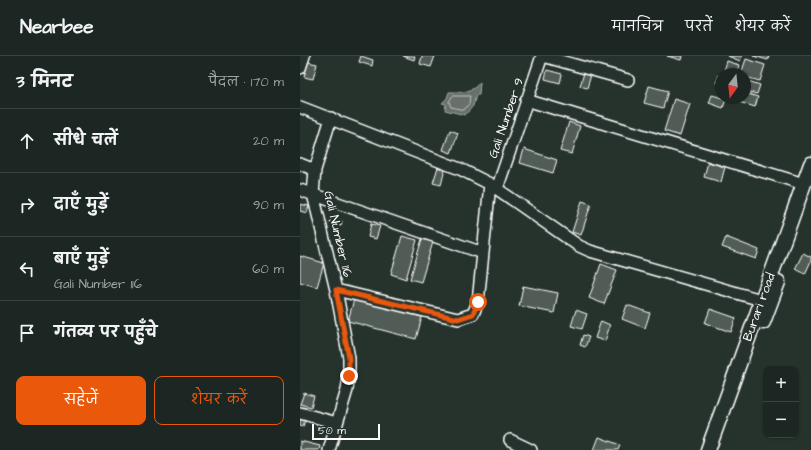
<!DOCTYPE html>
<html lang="hi">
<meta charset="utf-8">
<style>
:root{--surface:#1c2622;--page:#252e2a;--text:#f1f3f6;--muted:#a0a5a5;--line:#3a4340;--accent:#ea580c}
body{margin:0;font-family:"Architects Daughter","Playpen Sans Deva",sans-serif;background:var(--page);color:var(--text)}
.controls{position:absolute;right:12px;bottom:12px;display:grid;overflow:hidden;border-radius:8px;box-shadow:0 1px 3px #0004}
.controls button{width:36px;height:36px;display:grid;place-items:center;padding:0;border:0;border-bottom:1px solid var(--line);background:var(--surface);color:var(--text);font:20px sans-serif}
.compass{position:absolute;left:415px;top:12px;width:36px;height:36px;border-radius:50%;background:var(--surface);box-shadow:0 1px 3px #0004;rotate:195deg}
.scale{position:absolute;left:12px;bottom:10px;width:68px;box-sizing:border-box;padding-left:4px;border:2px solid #fff;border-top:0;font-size:11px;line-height:14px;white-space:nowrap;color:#fff;-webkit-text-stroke:3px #26332d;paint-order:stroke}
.stop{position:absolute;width:12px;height:12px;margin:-9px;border:3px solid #ea580c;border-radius:50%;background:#fff}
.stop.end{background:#ea580c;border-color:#fff;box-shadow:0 1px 4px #0008}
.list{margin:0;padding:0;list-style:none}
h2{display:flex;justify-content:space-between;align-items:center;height:52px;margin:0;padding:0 16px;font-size:17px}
h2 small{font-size:13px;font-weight:400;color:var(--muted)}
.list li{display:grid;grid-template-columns:26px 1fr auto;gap:12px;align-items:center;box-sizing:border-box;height:64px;padding:0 16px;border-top:1px solid var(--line)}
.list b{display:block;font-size:15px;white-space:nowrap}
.list p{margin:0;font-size:13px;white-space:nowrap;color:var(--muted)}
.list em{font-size:13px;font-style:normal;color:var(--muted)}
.actions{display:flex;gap:8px;padding:12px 16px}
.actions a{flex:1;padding:9px 0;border:1px solid var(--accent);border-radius:8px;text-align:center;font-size:14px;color:var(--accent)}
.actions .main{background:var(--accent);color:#fff}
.icon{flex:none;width:22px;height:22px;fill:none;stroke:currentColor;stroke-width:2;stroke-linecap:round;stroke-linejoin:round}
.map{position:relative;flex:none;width:511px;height:394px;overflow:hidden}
header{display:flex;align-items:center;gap:24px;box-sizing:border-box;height:56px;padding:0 20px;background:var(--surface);border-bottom:1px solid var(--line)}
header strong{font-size:19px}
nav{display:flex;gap:22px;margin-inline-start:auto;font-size:14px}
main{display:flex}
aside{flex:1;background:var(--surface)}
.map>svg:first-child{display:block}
.water{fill:#67706c;stroke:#a4a9a7}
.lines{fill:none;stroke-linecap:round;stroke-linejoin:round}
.shore{stroke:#c2c6c4;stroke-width:1}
.building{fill:#515c57;stroke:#fff}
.minor-casing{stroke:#fff;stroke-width:14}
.major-casing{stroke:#fff;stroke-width:17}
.minor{stroke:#26332d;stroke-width:11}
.major{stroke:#26332d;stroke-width:14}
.route{stroke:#ea580c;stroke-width:5}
.labels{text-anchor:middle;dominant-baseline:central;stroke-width:4;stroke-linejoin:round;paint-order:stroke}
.street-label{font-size:13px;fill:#fff;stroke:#26332d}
</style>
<header>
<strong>Nearbee</strong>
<nav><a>मानचित्र</a><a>परतें</a><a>शेयर करें</a></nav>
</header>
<main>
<aside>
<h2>3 मिनट<small>पैदल · 170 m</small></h2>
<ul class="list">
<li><svg class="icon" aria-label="ahead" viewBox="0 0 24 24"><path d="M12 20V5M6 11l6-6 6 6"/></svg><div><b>सीधे चलें</b></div><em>20 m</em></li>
<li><svg class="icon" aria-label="right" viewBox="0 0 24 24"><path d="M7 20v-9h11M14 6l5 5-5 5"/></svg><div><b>दाएँ मुड़ें</b></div><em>90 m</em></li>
<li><svg class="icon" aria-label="left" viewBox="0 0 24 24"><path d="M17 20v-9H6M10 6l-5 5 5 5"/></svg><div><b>बाएँ मुड़ें</b><p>Gali Number 116</p></div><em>60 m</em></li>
<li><svg class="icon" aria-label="arrive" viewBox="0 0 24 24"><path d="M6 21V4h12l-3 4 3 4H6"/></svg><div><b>गंतव्य पर पहुँचे</b></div></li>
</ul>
<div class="actions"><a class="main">सहेजें</a><a>शेयर करें</a></div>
</aside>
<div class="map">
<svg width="511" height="394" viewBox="0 0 511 394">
<rect width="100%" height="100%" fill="#26332d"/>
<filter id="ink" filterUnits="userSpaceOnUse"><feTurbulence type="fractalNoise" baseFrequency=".025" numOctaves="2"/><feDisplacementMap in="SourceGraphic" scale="8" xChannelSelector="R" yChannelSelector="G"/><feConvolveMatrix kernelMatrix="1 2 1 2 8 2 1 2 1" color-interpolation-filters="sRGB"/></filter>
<g filter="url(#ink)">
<path class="water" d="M180,26L179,39H176L173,50L165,59L145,54L146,48L142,47L147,42L149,36C163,36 172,37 180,26Z"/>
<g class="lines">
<path class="shore" d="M153,40H170L169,48L164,54L151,51L149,46Z"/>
</g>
<path class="building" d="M61,0L73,4L72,10L59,6Z
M103,0H115L114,4Z
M122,0H135L131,11L120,8Z
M367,0H382L381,4Z
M428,0H442L440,5Z
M453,0H469L468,4Z
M446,3L465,9L460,25L445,21V18H441Z
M427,5L439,9L436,18H423Z
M8,6L17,8L13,23L4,21Z
M247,14L262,18L260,27L245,23Z
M284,17L291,19L287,32L280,30Z
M419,19H421V29L416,27Z
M445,24L460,29L457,38L445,35Z
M349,30L368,35L363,52L344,47Z
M445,37L458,41L455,51L439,46L440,42H445Z
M412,39L426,43L423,52L409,47Z
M374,43L390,48L380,80L364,75Z
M269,66L280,70L272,98L260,95Z
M150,74L158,77L151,97L143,94Z
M224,93L257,104L253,117L220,107Z
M408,106L425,111L421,126L404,121Z
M138,111L145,113L141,129L133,127Z
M282,145L291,148L281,179L272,176Z
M0,148L9,150L7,157L0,155Z
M31,162L42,165L41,170L30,167Z
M71,168L80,170L76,183L68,181Z
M102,180L117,184L106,223L91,218Z
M426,181L459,194L456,203L422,191Z
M122,183L133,186L121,226L110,223Z
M503,197L511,201V205L505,218L495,213Z
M0,200L24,207L17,231L0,226Z
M301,208L317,214L304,248L289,242Z
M223,230L258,237L254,257L219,250Z
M54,243L122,261L116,283L48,265Z
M327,249L350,257L345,272L322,263Z
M410,253L436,262L431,276L405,267Z
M276,254L287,258L282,273L271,270Z
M301,265L310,269L305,285L295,282Z
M283,279L289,281L285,291L280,289Z
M4,337L14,340L11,351L0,348Z
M0,359L6,360L3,371L0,370Z
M299,381L320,389L318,394H294Z
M0,385L20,390L19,394H0Z"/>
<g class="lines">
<g class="minor-casing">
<path id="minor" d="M243,0L328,24
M0,12L4,0
M226,44L504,128
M0,51L160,113L190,128L279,190L290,195L468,246
M0,108L15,114
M197,133L242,0
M0,134L183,197
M36,234L158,263L173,258L178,246L190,128
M0,357L37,367
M210,384L231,394
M29,394L47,334L49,320V302L36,234L13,138L15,114L31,62"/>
</g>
<g class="major-casing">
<path id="major" d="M463,266L478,226
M408,394L511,108"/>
</g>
<use href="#minor" class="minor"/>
<use href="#major" class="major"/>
</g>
</g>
<g class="lines" filter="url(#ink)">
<path class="route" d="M49,320V302L36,234L158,263L173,258L178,246"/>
</g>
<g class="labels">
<g class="street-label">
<text transform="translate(206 62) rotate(-71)">Gali Number 9</text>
<text transform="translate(38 178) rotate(77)">Gali Number 116</text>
<text transform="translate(459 251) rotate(-70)">Burari road</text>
</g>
</g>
</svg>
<div class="controls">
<button>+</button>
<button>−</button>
</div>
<svg class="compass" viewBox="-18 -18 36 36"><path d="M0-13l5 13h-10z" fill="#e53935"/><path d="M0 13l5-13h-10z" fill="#a0a5a5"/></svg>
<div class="scale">50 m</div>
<div class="stop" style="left:178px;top:246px"></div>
<div class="stop end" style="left:49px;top:320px"></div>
</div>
</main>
